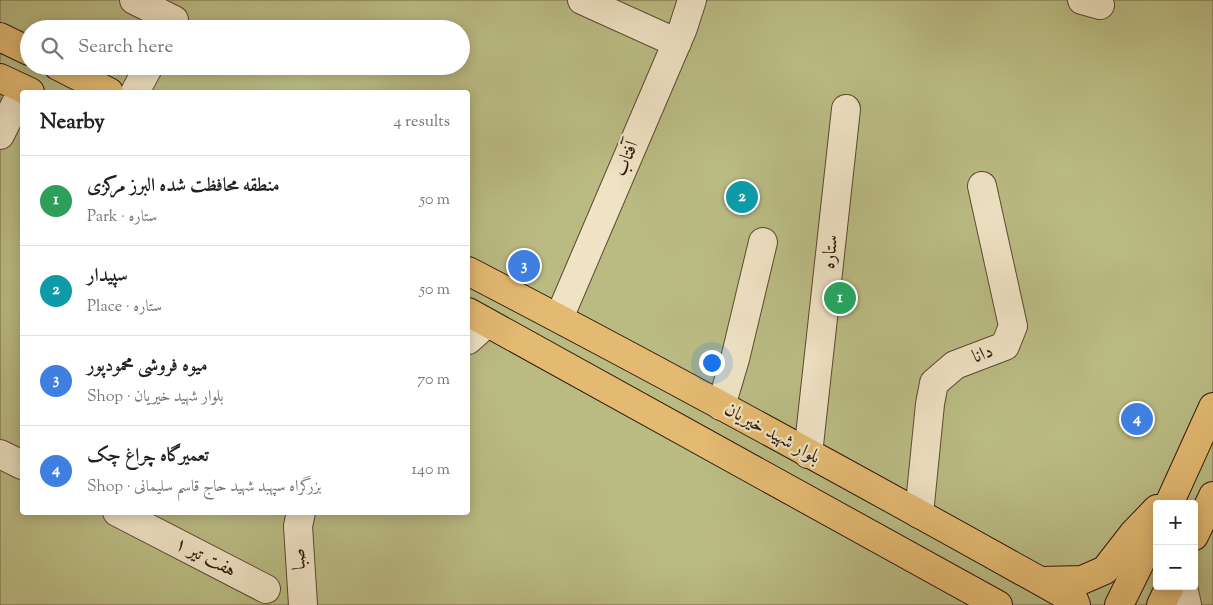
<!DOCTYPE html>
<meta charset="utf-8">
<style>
:root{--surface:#fff;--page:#f6f6f6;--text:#222;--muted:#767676;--line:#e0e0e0;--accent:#8f2418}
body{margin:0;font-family:"Sorts Mill Goudy",Amiri,serif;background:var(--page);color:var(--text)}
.controls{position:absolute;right:15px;bottom:15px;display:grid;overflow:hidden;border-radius:5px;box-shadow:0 2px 12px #0003}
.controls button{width:45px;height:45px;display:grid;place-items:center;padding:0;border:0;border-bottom:1px solid var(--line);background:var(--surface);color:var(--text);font:25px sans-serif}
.you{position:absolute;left:711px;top:362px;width:18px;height:18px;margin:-12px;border:4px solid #fff;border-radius:50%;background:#1a73e8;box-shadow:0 0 0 8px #1a73e833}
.badge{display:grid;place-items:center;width:32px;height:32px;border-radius:50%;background:var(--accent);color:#fff;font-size:16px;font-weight:700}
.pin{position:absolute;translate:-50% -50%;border:2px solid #fff;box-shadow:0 1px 5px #0006}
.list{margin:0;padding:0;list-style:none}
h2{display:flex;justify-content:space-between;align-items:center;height:65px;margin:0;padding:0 20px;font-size:21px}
h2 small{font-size:16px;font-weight:400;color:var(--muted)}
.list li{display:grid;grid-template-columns:32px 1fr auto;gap:15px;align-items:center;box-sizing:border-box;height:90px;padding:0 20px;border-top:1px solid var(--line)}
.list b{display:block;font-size:19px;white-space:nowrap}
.list p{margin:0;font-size:16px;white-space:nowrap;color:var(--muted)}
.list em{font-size:16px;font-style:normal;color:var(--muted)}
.icon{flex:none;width:28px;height:28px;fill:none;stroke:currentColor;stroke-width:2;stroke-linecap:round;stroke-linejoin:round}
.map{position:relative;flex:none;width:1213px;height:605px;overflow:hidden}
.search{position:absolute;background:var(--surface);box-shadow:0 2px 12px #0003;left:20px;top:20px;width:450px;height:55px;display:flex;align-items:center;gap:12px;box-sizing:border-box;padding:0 18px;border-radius:28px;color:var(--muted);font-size:19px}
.panel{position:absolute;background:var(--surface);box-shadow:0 2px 12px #0003;left:20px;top:90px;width:450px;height:425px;border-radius:5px}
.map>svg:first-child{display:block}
.green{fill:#babb83;stroke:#766a46;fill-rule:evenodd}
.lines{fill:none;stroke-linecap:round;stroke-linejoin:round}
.minor-casing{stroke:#5e4731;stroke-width:30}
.major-casing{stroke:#31180a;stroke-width:30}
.highway-casing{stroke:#31180a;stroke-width:30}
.minor{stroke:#efe3c4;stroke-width:28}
.major{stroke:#e4ba72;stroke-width:28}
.highway{stroke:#e4ba72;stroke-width:28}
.labels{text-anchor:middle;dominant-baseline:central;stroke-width:4.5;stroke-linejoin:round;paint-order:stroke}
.street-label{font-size:19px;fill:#31180a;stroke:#efe3c4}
</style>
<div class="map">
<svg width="1213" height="605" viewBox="0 0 1213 605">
<rect width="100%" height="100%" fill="#e7d4a5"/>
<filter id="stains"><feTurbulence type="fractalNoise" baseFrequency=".004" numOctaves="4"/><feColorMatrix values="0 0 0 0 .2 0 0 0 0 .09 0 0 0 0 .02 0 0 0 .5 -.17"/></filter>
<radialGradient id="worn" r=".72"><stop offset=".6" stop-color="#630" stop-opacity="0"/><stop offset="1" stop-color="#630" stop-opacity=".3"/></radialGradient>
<path class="green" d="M0,0H1213V605H0ZM29,29H461V66H29ZM22,92H468V512H22ZM1157,504H1194V586H1157Z"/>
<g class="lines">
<g class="minor-casing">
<path id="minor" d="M134,0L174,20
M582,0L677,43
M1082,0L1100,5
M135,92L149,66
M0,135L23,89
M559,318L683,28L692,0
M468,340L487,323
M721,406L735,359L763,242
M0,454L22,465
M808,454L846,109
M117,512L266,589
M301,512L298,526L303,605
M919,514L930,404L934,383L955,365L1005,346L1013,326L982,186
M1183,586L1187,605"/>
</g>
<g class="major-casing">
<path id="major" d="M0,37L29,51
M58,66L109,92
M0,78L30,92
M468,271C672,377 874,488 1074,600L1076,605
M468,312L998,605
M1041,581L1082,580L1105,570L1133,534L1157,509"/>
</g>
<g class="highway-casing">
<path id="highway" d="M1169,504L1213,407
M1194,536L1213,496
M1119,605L1157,528
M1161,605L1170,586"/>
</g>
<use href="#minor" class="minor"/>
<use href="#major" class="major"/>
<use href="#highway" class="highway"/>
</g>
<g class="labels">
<g class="street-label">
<text transform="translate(627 159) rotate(-67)">آفتاب</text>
<text transform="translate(831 252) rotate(-84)">ستاره</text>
<text transform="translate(983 355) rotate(-21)">دانا</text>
<text transform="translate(772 434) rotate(29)">بلوار شهید خیریان</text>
<text transform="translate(205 558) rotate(27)">هفت تیر ۱</text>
<text transform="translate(300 559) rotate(-93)">صبا</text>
</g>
</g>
<rect width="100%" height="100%" filter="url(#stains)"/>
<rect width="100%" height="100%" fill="url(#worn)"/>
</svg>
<div class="controls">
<button>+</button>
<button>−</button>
</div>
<div class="you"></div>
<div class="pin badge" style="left:840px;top:298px;background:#2e9e5b">1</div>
<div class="pin badge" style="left:742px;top:197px;background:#0f9aa8">2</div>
<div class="pin badge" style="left:524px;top:266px;background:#3f7fe0">3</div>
<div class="pin badge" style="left:1137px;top:419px;background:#3f7fe0">4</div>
<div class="search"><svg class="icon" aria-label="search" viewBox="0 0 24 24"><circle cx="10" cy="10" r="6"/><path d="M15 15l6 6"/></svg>Search here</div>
<section class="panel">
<h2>Nearby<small>4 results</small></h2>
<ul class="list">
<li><span class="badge" style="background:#2e9e5b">1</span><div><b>منطقه محافظت شده البرز مرکزی</b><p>Park · ستاره</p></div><em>50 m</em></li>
<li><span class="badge" style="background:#0f9aa8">2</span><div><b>سپیدار</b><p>Place · ستاره</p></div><em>50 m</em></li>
<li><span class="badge" style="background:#3f7fe0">3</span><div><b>میوه فروشی محمودپور</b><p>Shop · بلوار شهید خیریان</p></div><em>70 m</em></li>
<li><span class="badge" style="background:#3f7fe0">4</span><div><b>تعمیرگاه چراغ چک</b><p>Shop · بزرگراه سپهبد شهید حاج قاسم سلیمانی</p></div><em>140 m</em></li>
</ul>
</section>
</div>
